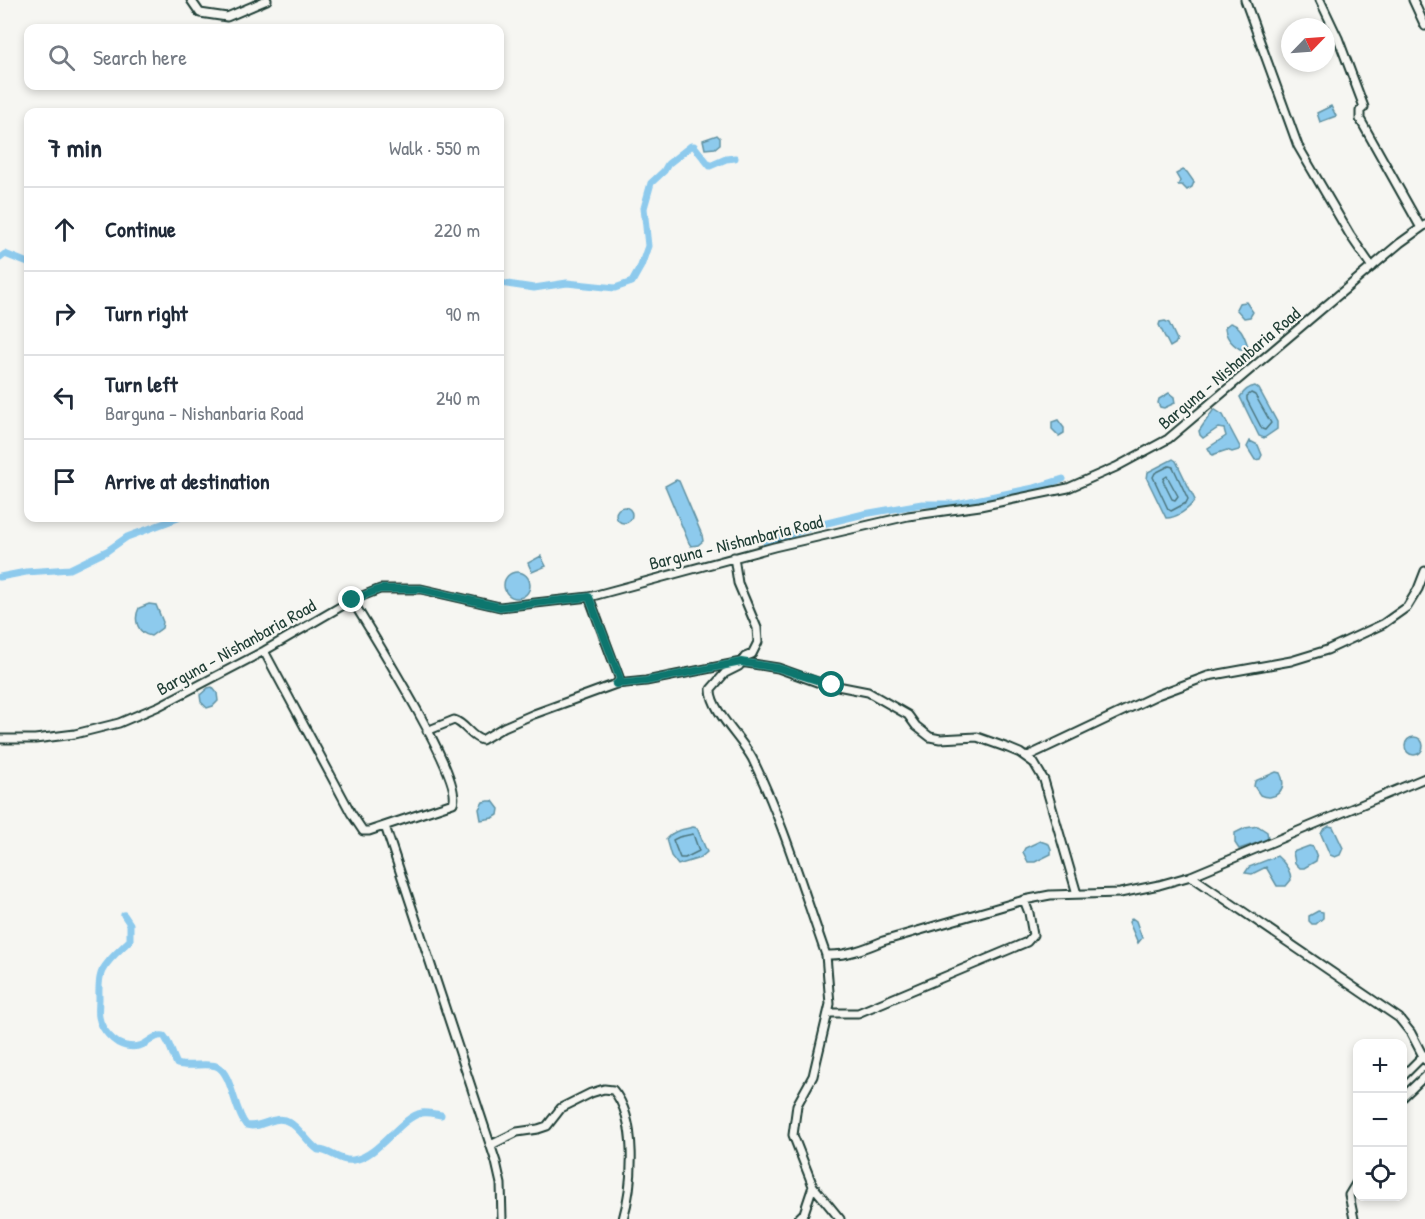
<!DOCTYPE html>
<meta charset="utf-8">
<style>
:root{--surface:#fff;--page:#f2f2f3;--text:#1f2937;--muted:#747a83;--line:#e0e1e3}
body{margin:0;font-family:"Patrick Hand",sans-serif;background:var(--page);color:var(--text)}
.controls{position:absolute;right:18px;bottom:18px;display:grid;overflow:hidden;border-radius:12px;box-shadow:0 3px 9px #0003}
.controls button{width:54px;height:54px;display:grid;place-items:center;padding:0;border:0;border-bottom:2px solid var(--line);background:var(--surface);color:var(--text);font:30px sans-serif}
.compass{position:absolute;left:1281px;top:18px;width:54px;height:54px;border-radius:50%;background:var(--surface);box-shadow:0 3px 9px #0003;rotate:65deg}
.stop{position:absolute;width:18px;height:18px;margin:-14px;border:4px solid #0f766e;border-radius:50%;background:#fff}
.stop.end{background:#0f766e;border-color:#fff;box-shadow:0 2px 6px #0008}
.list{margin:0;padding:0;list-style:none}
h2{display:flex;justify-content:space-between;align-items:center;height:78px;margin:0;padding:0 24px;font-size:26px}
h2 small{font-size:20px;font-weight:400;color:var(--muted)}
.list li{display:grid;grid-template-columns:39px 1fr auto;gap:18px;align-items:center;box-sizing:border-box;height:84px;padding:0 24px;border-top:2px solid var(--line)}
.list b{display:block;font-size:22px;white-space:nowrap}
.list p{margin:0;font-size:20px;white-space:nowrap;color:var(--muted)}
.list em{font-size:20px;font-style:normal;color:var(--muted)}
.icon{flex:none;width:33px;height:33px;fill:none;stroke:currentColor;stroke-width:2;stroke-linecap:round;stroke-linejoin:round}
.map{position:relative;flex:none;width:1425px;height:1219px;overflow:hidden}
.search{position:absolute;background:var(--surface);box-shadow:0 3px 9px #0003;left:24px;top:24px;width:480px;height:66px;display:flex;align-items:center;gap:15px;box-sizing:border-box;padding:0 21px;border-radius:12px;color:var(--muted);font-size:22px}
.panel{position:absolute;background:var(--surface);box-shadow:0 3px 9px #0003;left:24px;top:108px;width:480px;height:414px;border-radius:12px}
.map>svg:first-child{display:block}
.water{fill:#8dcaed;stroke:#6192a3;stroke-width:1.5}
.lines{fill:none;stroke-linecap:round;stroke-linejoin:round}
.shore{stroke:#4b757e;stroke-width:1.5}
.canal{stroke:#8dcaed;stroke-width:7}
.minor-casing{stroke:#1f3d34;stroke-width:11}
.minor{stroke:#f6f6f2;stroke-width:7}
.route{stroke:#0f766e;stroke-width:8}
.labels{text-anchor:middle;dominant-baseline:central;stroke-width:4.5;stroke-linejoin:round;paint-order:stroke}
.street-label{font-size:18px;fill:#1f3d34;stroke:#f6f6f2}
</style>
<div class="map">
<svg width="1425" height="1219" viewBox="0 0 1425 1219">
<rect width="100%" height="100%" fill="#f6f6f2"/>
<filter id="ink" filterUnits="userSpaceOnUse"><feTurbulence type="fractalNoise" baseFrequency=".0167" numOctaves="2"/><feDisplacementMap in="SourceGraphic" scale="12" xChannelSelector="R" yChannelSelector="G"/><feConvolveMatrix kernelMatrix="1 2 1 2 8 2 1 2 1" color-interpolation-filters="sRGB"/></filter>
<g filter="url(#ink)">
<path class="water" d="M1331,106L1336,116L1320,122L1317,113Z
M717,135L720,138V144L715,148L705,149L703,140Z
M1183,170L1187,172L1194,182L1192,187L1187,190L1182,185H1178L1180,181L1176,174Z
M1246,302L1253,312L1250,317L1244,318L1236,309L1239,303Z
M1165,321L1169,323L1177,340L1175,344L1170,347L1159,325L1160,322Z
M1230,323C1242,326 1244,336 1248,346L1246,349H1240C1232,344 1225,337 1225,327Z
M1255,386L1259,389L1277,422V429L1264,438L1259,436L1240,397C1244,391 1248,387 1255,386Z
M1169,393L1174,397L1175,403L1164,408L1160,407L1158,403L1159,399Z
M1214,409L1223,415L1240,447L1239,450L1232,452L1227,450L1212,455L1208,448L1226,436L1224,429L1218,428L1203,438L1200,435L1199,431Z
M1058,420L1064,428V433L1059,436L1052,429V422Z
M1250,441L1258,445L1262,455L1260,459L1255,460L1247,447Z
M1173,459L1176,461L1195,500C1189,509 1177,518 1166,518L1147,479L1148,472Z
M676,480L679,481L702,535L703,541L698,545L691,546L689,543L666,488L665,486Z
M616 515a8 8 0 1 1 16 0a8 8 0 1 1-16 0Z
M541,556L546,566L532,572L528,563Z
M504 585a13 13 0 1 1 26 0a13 13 0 1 1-26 0Z
M149,604L156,605L163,622L162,628L151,636C138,634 133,620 139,608Z
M212,687L217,693L218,701L213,706L207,708L201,702L200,695L208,688Z
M1405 746a9 9 0 1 1 18 0a9 9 0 1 1-18 0Z
M1276,772L1280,773C1289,789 1275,802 1260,795L1254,786L1255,781Z
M488,801H493L499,809L498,815L493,818L481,820L479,809L483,802Z
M1258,826L1267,832L1268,838L1266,840L1239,849L1235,843V833L1245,828Z
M1329,826L1333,827L1343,848L1340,855L1335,857L1330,855L1321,834L1323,830Z
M693,827L697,828L707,852L700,858L678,865L671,856L666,839C673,830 683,830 693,827Z
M1040,841L1049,844L1051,849V854L1035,862H1028L1023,852L1025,848Z
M1309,846L1313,847L1317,857L1316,861L1304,868H1300L1295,863L1293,852Z
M1277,856C1284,862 1291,870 1291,880L1286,886H1277L1266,867L1252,874L1245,873L1249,867Z
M1318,911L1323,912V918L1316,924H1312L1309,921V916Z
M1132,918L1136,921L1142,938L1138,943L1129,922Z"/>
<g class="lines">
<path class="shore" d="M1251,393L1255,395L1271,423L1265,430L1262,429L1247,400V396Z
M1169,466L1173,467L1188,499L1186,503L1171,511L1168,509L1153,477L1155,473Z
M1167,476L1178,496L1175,500L1172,499L1163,481L1164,478Z
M693,834L699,851L685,858H680L673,840L679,837Z"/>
<path class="canal" d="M0,258L5,254L28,263
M500,283L534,288L567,283L615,288L632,282L641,266L648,246L644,208L651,183L664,171L668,164L691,146H694L710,166L726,159L735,158
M766,543L819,525L864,514L922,504H956L1034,488L1063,479
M0,577L26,572L70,569L107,551L127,537L178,518
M124,915L130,924V940C121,949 108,959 102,971C98,979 99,989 99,998C99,1004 98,1011 99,1017C101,1029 114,1044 126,1046C149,1050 149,1034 164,1036C171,1045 172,1055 177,1064C190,1068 205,1062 216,1066C232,1072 234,1111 246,1125C261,1130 274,1113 289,1122C300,1128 307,1142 318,1150C331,1150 339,1162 353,1160C379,1157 400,1117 422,1113C427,1112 435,1114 441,1115"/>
<g class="minor-casing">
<path id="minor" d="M191,0L200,13L227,17L267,0
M1245,0L1298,146L1350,235L1372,267
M1320,0L1338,38L1364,107L1360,111V119L1421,228
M1413,0L1425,26
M734,557L738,583L757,628L758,642L752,654L745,657L739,666L725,673L711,689C710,710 744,741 753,760C783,822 803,890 826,955C846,956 864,949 883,941L1024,900L1050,895L1120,893L1159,885L1191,876L1425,778
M264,651L351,813L363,831H369L453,803C465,779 369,629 352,600
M616,684L646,681L741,662L778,668L817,682L868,692L908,715L916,726L930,737L940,739L977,737L1008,748L1020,753L1034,763L1044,780L1077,894
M427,731L454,720C466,724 470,737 482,740L504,727L534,714L616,684L619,680V677L589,597
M0,739H35L75,734L119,723L159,706L264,651L352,600L380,589H421L500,607L589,597L774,547L908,516L980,506L1068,488L1116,467L1168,439L1400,243L1425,225
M1026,757L1157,695L1208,676L1291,661L1327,650L1383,624L1407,607L1418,589L1425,571
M385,826L496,1162L501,1184L502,1219
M1191,876L1399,1018L1411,1033L1425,1060
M826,955L830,1004L813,1076L797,1105L793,1135L813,1186L840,1219
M828,1013H858L1027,942L1033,935L1029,913L1024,900
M1402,1077L1424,1055
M1402,1098L1425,1076
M491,1145L517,1132L538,1129L547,1126L561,1108L591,1093L604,1089L613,1090C638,1119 633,1184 623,1219
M798,1219L804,1213L813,1186
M1354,1219L1349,1195L1358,1180"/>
</g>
<use href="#minor" class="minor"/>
</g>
</g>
<g class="lines" filter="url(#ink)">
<path class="route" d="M352,600L380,589H421L500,607L589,597L619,676L620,680L616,684L646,681L741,662L778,668L832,685"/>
</g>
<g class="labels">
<g class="street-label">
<text transform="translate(1229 368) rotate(-40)">Barguna - Nishanbaria Road</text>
<text transform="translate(736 542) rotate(-14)">Barguna - Nishanbaria Road</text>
<text transform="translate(236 647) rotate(-29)">Barguna - Nishanbaria Road</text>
</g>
</g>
</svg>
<div class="controls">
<button>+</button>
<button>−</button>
<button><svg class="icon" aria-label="locate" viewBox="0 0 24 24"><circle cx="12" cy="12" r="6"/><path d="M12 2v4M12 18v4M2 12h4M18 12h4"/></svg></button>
</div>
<svg class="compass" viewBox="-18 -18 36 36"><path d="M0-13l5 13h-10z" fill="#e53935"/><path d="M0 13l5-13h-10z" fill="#747a83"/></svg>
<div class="stop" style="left:832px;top:685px"></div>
<div class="stop end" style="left:352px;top:600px"></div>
<div class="search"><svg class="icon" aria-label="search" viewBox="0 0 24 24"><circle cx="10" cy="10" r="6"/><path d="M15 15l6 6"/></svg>Search here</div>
<section class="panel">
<h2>7 min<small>Walk · 550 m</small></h2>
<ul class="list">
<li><svg class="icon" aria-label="ahead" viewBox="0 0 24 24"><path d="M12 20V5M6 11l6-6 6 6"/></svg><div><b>Continue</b></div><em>220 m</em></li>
<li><svg class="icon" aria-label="right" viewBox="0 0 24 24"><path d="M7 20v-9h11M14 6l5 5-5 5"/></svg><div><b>Turn right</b></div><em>90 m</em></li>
<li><svg class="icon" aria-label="left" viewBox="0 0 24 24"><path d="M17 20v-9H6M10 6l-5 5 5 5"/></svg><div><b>Turn left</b><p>Barguna - Nishanbaria Road</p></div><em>240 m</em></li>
<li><svg class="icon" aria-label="arrive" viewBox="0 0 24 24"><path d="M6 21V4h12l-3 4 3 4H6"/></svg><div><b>Arrive at destination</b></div></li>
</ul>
</section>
</div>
